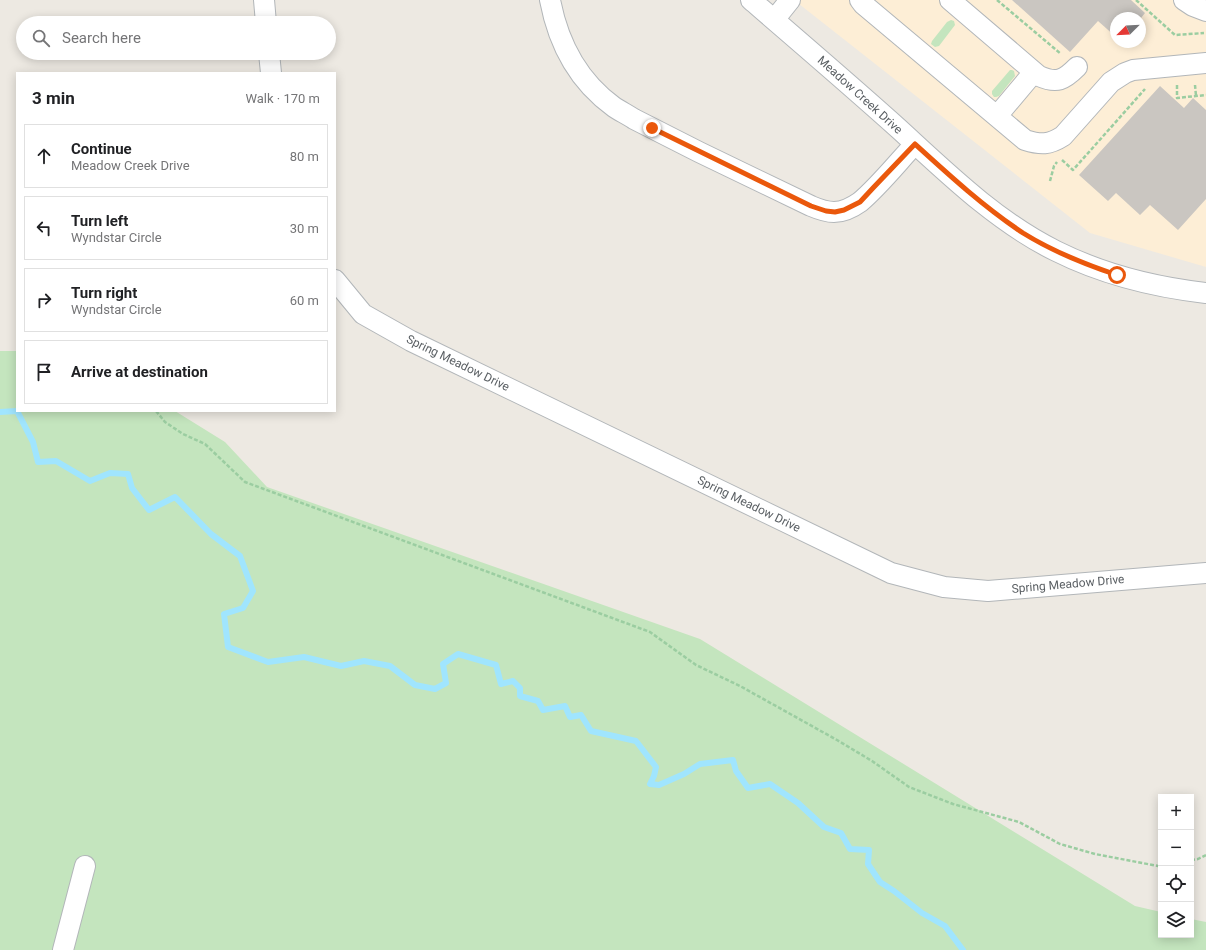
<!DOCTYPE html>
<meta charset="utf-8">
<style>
:root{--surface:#fff;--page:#f2f2f2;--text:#202124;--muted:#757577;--line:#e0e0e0}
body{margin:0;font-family:Roboto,sans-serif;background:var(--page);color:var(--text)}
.controls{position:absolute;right:12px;bottom:12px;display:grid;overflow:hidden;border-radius:0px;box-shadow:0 2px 10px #0003}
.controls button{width:36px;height:36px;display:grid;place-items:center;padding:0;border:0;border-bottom:1px solid var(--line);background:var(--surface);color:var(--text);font:20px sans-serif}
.compass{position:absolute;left:1110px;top:12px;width:36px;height:36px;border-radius:50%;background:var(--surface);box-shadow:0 2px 10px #0003;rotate:246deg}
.stop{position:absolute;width:12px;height:12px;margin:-9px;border:3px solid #ea580c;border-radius:50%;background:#fff}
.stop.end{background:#ea580c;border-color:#fff;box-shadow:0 1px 4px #0008}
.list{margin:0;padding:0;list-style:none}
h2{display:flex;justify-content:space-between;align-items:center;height:52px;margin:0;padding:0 16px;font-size:17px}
h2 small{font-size:13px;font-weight:400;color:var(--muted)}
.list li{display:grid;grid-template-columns:26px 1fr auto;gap:12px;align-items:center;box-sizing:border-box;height:64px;margin:0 8px 8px;padding:0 8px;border:1px solid var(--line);border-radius:0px}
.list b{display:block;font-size:15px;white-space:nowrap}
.list p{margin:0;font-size:13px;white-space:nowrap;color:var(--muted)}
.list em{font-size:13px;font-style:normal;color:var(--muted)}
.icon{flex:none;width:22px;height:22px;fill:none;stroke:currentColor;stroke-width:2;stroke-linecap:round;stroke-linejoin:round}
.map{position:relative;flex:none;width:1206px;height:950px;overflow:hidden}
.search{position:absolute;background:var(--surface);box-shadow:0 2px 10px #0003;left:16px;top:16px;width:320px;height:44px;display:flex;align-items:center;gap:10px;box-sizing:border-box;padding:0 14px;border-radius:22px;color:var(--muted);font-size:15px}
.panel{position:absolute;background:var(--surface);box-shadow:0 2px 10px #0003;left:16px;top:72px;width:320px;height:340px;border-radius:0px}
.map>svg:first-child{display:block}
.commercial{fill:#fdeed6;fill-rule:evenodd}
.green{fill:#c4e5be}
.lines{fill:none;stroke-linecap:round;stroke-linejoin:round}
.stream{stroke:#a0e5fe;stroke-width:6}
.building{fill:#cac6c1}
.minor-casing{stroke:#b2b6b9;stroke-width:22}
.path{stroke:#9bcda1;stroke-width:2.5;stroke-dasharray:4 2;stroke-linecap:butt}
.minor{stroke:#fff;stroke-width:20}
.route{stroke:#ea580c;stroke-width:5}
.labels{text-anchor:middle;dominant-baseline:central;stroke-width:3;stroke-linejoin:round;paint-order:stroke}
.street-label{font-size:12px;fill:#5a5f63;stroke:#fff}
</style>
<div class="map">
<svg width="1206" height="950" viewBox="0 0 1206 950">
<rect width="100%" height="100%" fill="#ede9e2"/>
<path class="commercial" d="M794,0H1206V267L1090,233ZM1116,18H1140V42H1116Z"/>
<path class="green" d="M951,20L954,21L955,25L939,46L935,47L931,44L932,41L947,22Z
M1010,70H1012L1014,71L1015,76L999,96L996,97H994L992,94V91Z
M0,351H17V411H175L225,442L267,487L700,639L1135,906L1161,912V935H1191V919L1206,922V950H0Z"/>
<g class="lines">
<path class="stream" d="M0,412L17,411L33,442L38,462L56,461L90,481L110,473L128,474L132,488L149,510L175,497L211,534L240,556L253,591L243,608L224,614L228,647L268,662L304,657L341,666L364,661L390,666L415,685L435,689L446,683L443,664L458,654L496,665L501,684L513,681L520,688V696L538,701L543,710L565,706L570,717L581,715L591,731L636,741L656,767L654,776L650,784L659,785L684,774L700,764L733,760L736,771L748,788L770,784L798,803L824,827L841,833L850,849L869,850L868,864L880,882L894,891L922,913L945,926L963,950"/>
</g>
<path class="building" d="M1012,0H1131L1145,13L1141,18H1116V37L1098,21L1070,52Z
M1160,86L1184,108L1193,98L1206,110V199L1178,230L1150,205L1140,215L1116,193L1108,201L1079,175Z"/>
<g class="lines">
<g class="minor-casing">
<path id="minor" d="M264,0L266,23
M550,0C558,42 578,81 614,107C620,111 628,115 634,119C656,130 677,141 699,152C736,170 773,188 811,206C818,209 826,212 834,212C843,212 853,207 860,202C879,186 898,162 915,144
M751,0C801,43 850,85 899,129C947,173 997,222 1056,251C1104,275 1153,287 1206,293
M860,0L863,4L1025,140C1041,145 1049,145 1063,136L1111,82L1125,73L1133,70L1206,63
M950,0L1039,76C1057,84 1064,80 1077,67
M1184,0L1193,6L1206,11
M774,20L790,0
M269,53L271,73
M997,116L1034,72
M335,280L363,314L411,341L891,573L944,587L988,591L1206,573
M63,950L85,866"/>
</g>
<path class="path" d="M997,0L1061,54
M1136,0L1175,35L1204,33
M1177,85V98L1206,95
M1195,85L1196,96
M1062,160L1073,170L1145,89
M1050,181L1054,166L1057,162
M156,411L165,422L183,434L205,444L245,482L650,632L696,665L740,686L837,740L872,761L909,787L953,804L1019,822L1060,844L1095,854L1158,866H1161
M1191,860L1198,859L1206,855"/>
<use href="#minor" class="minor"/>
</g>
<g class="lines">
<path class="route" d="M652,128L811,206L826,211L835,212L844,210L860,202L873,188L915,144C949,175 984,207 1023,233C1052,251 1084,264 1117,275"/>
</g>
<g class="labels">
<g class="street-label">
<text transform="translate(860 95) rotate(42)">Meadow Creek Drive</text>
<text transform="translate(458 363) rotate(26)">Spring Meadow Drive</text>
<text transform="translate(749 504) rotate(26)">Spring Meadow Drive</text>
<text transform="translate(1068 584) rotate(-5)">Spring Meadow Drive</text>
</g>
</g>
</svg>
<div class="controls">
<button>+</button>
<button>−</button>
<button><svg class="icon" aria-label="locate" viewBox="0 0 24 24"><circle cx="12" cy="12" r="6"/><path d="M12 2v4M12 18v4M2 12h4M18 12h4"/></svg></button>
<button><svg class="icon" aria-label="layers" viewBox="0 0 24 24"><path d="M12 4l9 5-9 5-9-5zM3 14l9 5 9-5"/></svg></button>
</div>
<svg class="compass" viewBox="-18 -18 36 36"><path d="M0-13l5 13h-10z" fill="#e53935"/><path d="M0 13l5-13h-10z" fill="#757577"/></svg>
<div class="stop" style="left:1117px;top:275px"></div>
<div class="stop end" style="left:652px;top:128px"></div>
<div class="search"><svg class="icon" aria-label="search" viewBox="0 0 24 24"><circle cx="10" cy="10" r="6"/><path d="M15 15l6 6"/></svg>Search here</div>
<section class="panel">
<h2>3 min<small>Walk · 170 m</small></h2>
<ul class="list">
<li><svg class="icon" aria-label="ahead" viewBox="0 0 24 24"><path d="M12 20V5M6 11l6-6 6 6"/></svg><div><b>Continue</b><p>Meadow Creek Drive</p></div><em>80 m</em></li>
<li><svg class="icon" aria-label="left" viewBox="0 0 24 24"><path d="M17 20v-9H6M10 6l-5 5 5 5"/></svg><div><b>Turn left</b><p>Wyndstar Circle</p></div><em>30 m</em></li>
<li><svg class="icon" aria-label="right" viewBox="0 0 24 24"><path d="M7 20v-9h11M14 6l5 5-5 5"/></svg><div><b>Turn right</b><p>Wyndstar Circle</p></div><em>60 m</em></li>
<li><svg class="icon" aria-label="arrive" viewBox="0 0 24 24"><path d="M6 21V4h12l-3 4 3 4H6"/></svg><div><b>Arrive at destination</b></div></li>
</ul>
</section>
</div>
